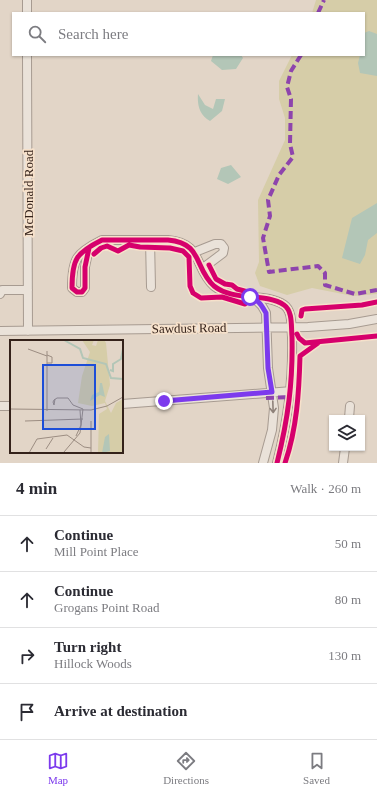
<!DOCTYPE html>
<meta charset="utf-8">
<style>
:root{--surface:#fff;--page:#f7f7f7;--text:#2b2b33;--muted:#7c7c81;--line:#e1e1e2;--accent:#7c3aed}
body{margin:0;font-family:"Times New Roman",serif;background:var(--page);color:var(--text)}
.controls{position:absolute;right:12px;bottom:12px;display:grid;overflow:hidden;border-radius:0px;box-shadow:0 1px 3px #0004}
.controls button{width:36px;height:36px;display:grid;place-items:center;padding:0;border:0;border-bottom:1px solid var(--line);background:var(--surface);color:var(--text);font:20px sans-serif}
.stop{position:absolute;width:12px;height:12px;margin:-9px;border:3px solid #7c3aed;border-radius:50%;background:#fff}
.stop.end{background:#7c3aed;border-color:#fff;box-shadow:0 1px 4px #0008}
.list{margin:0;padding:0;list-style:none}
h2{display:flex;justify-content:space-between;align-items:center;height:52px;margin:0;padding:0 16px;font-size:17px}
h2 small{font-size:13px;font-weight:400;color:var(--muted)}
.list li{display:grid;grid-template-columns:26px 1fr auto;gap:12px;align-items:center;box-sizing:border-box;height:56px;padding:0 16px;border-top:1px solid var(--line)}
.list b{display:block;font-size:15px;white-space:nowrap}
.list p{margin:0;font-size:13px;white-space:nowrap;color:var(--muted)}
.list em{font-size:13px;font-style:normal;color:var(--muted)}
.icon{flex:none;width:22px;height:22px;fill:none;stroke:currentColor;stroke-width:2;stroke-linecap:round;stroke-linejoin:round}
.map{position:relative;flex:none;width:377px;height:463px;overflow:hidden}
.search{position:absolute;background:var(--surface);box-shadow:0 1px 3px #0004;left:12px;right:12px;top:12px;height:44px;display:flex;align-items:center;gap:10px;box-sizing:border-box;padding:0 14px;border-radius:0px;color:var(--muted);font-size:15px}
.sheet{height:276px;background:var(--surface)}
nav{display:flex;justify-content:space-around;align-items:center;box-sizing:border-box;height:56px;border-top:1px solid var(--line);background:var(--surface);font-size:11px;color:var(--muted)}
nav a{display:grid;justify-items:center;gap:2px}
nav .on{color:var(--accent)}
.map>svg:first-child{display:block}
.green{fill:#d6cda8}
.water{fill:#b3c6b7}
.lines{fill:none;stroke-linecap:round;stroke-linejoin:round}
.minor-casing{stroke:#a79b91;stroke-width:10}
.minor{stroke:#eae2d9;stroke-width:8}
.quiet{stroke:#8e44ad;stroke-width:4;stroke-dasharray:8 4;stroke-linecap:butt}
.cycleway-casing{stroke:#f6e1cb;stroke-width:8}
.cycleway{stroke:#d6006c;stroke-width:5}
.oneway{stroke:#8f827a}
.route{stroke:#7c3aed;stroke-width:5}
.labels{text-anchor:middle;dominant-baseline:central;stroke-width:3.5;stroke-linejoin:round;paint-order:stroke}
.street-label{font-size:13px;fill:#34221a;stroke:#f6e1cb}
.inset-river{fill:none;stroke:#b3c6b7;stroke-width:2}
.inset-road{fill:none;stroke:#9c8d82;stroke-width:1}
.view{fill:#1d4ed8;fill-opacity:0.15;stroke:#1d4ed8;stroke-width:2}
.inset-edge{fill:none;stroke:#34221a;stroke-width:2}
</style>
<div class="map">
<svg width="377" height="463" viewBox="0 0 377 463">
<rect width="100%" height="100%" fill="#e2d5c7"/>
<path class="green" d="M316,0H377V294L353,296L312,288L287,295L260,286L255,273L259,262L258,200L285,140V118L279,99V81L292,55H364V13H312Z"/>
<path class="water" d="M369,31L377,34V76L360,73L358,63L360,55H364V33Z
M213,55H241L243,58L236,69L222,70L211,61Z
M198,94L205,105L213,109L216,99H225L222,111L210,121C200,115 197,106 198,94Z
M231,165L241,177L228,184L217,179L221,168Z
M377,203V233L368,240L365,255L360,264L342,258L352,218Z"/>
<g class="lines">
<g class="minor-casing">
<path id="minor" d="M27,0V13
M27,55L28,331
M150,240L151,287
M89,248L85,267V288L82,292H77L72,288C72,259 76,253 102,240H168C203,243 194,268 214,286C234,302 265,292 284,305C293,311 291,327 292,337C293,382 288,419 277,463
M195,252L215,244H221L224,248L223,253L203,268
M0,294L2,290H28
M254,298L262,306L266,313L268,368L274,408L272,430L263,463
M0,331L308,327L349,324L377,319
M122,404L292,391
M0,406H11
M349,418L350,406
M343,463L345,448"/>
</g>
<use href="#minor" class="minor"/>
<path class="quiet" d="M318,13L324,0
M301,55L291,71L287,87L291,99L290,144L293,157L279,175L268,200L270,216L263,238L269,272L318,266L325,273V285L355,294L377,290
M266,398L293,397"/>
<g class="cycleway-casing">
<path id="cycleway" d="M89,248L85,267V288L82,292H77L72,288C72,259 76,253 102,240H168C203,243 194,268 214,286C234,302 265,292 284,305C293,311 291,327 292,337C293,382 288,419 277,463
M94,254L101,248L107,246L118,251L129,245L140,247L170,248L183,251L189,257L190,286L193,293L201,298L222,297L245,304L248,292L237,289L232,285L225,284L216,279L209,265
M301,316L302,310L305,309L362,305L377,302
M297,334L299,338L305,343L377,336
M285,463C297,428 299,392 300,356L318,343"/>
</g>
<use href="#cycleway" class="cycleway"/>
</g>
<defs><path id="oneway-shaft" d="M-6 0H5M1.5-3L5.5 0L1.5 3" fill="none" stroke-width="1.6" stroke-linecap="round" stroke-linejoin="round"/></defs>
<use class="oneway" href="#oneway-shaft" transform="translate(273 407) rotate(88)"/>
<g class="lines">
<path class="route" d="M164,401L272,392L268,368L266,313C262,306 258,299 250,297"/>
</g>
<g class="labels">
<g class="street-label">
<text transform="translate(28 193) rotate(-90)">McDonald Road</text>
<text transform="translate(189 328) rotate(-1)">Sawdust Road</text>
</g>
</g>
<g transform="translate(10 340)">
<rect width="113" height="113" fill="#e2d5c7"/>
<path d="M72,0H84L82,5L86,6L88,0H94L96,3L100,45L95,61L101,73L106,63L113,59V113H88L89,74L97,69L95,63L82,66L68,63L72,36L80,12Z" fill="#d6cda8"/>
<path d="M90,43H92L95,57L90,55L80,61L82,55L89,52ZM99,94L100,111L92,113L95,97Z" fill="#b3c6b7"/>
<path class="inset-river" d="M54,0L70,9L73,18L96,24L101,38L113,39M100,30L103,31V24L111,19L113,9"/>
<path class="inset-road" d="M18,9L37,16M37,15L42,17V23H37M45,59L44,65L43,62L44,60L47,58H58L63,65L73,69L70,93L54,112M0,69L81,70L97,66L113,57M0,71V113M37,71V11M15,81L73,79M66,96L71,85L70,70M27,99L57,95L74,107L81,108M36,109L43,98M19,113L27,99M81,113V81"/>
<path class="view" d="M33,25H85V89H33Z"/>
<rect width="113" height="113" class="inset-edge"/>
</g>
</svg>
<div class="controls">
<button><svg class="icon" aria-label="layers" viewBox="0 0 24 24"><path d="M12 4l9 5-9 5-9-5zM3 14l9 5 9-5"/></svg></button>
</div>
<div class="stop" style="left:250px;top:297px"></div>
<div class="stop end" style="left:164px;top:401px"></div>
<div class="search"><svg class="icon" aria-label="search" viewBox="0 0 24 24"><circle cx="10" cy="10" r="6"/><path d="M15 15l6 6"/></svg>Search here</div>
</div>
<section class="sheet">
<h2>4 min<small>Walk · 260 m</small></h2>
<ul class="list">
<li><svg class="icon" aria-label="ahead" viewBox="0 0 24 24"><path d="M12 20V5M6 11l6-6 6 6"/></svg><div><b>Continue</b><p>Mill Point Place</p></div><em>50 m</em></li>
<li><svg class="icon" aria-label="ahead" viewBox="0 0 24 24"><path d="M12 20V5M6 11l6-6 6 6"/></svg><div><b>Continue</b><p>Grogans Point Road</p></div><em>80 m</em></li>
<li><svg class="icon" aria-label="right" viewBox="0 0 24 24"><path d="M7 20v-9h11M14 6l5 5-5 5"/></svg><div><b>Turn right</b><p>Hillock Woods</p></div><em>130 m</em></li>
<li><svg class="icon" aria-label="arrive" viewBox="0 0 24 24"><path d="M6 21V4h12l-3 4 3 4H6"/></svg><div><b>Arrive at destination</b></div></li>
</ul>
</section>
<nav>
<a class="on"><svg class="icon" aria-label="map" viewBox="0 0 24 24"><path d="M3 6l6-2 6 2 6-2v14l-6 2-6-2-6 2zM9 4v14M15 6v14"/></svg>Map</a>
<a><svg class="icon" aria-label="directions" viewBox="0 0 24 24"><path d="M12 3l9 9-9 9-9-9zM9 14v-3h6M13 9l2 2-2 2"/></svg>Directions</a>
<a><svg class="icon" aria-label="saved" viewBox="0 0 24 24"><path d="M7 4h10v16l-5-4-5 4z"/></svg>Saved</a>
</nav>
